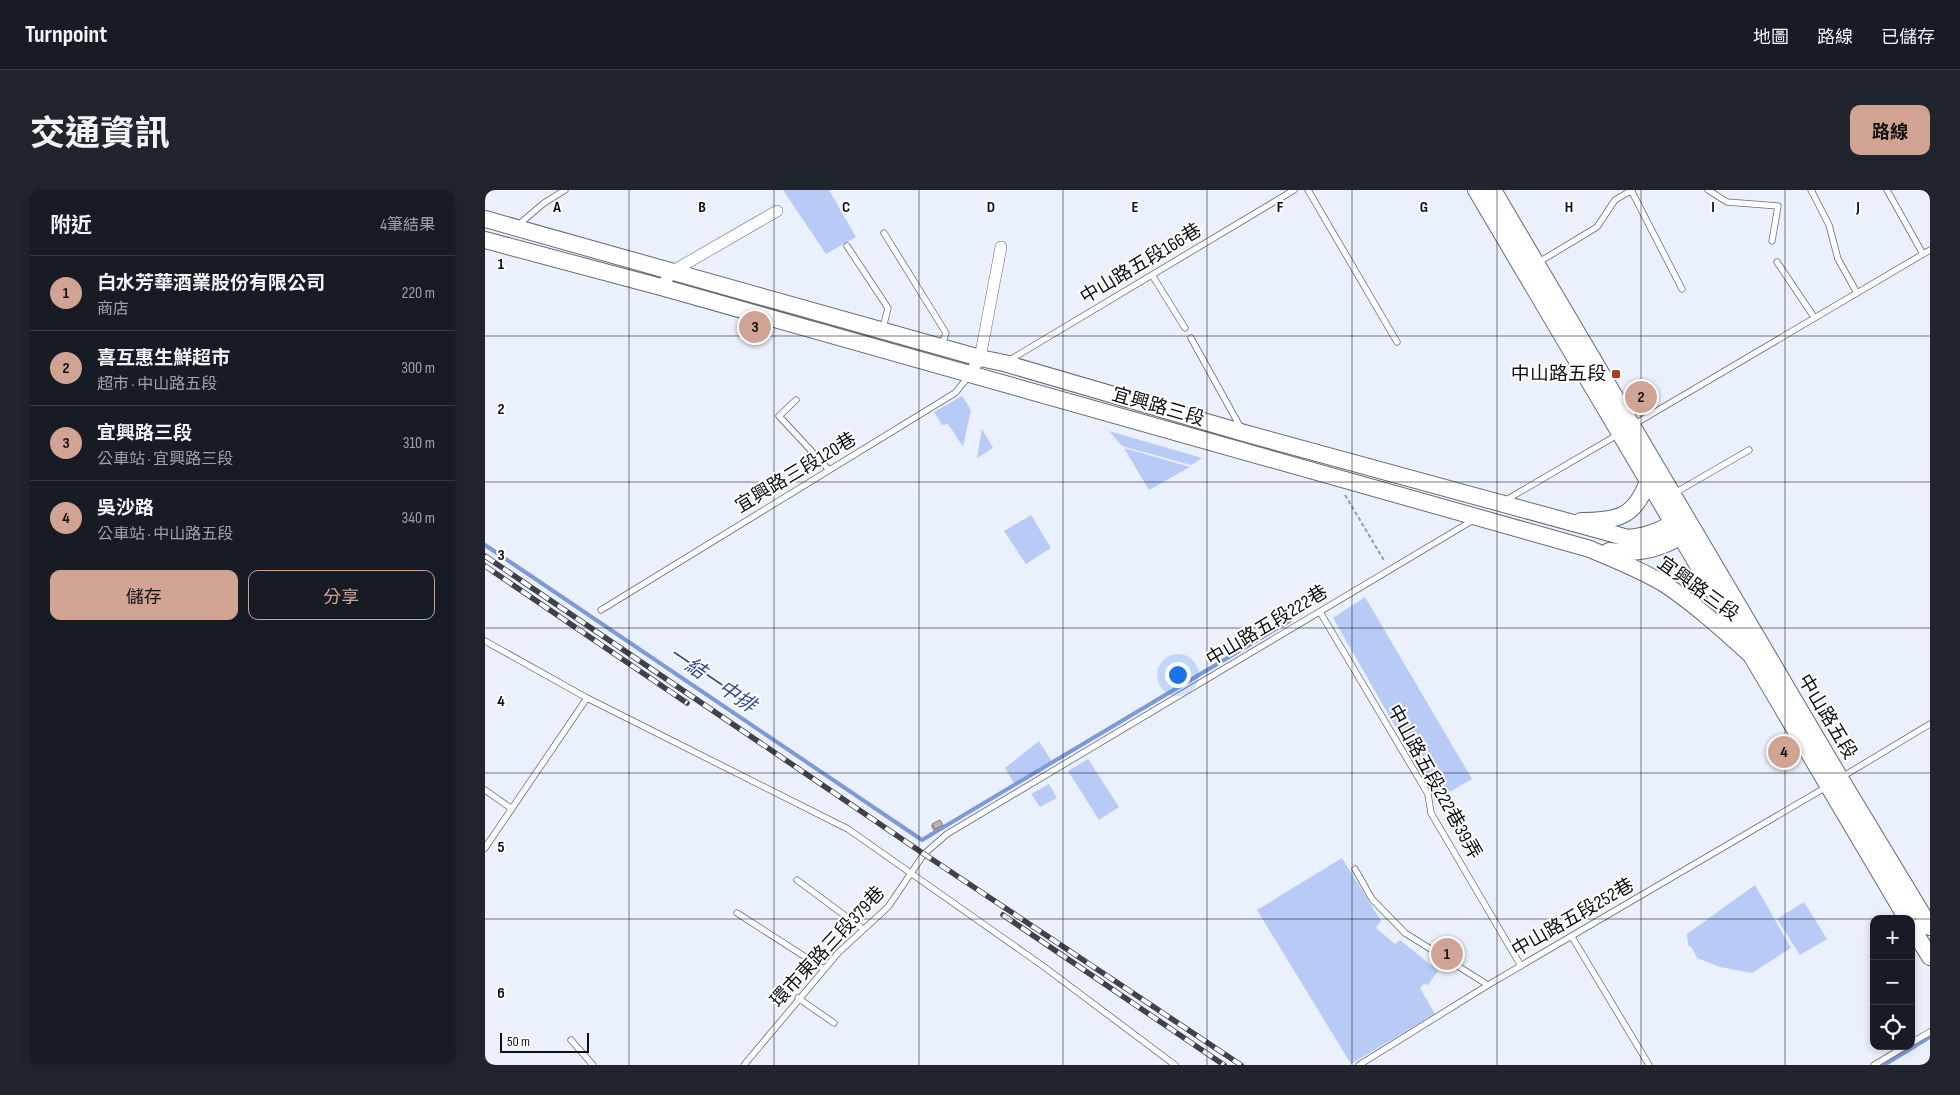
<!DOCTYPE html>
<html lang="zh-TW">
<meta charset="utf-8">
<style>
:root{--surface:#171b24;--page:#20242c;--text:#f1f3f6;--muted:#9ea1a6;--line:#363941;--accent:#d0a393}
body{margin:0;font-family:"Sofia Sans Condensed","Noto Sans TC",sans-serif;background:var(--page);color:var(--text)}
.controls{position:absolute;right:15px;bottom:15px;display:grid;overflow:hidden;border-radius:10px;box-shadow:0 2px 8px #0003}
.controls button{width:45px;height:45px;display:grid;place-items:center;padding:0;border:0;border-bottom:1px solid var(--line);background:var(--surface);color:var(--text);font:25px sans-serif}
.scale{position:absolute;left:15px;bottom:12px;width:89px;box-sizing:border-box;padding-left:5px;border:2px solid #0e1014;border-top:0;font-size:14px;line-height:18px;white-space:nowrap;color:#0e1014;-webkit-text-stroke:4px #fff;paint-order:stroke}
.you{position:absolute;left:692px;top:484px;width:18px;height:18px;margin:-12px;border:4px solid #fff;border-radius:50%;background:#1a73e8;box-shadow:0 0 0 8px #1a73e833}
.badge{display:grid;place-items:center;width:32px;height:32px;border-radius:50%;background:var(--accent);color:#111;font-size:16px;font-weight:700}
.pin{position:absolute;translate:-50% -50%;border:2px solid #fff;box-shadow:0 1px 5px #0006}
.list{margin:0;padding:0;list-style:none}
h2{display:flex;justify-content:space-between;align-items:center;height:65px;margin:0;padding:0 20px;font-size:21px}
h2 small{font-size:16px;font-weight:400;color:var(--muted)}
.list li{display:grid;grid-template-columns:32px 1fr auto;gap:15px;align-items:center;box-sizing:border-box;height:75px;padding:0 20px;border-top:1px solid var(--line)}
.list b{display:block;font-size:19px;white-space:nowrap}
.list p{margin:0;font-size:16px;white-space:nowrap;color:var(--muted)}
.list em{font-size:16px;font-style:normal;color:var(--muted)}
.actions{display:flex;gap:10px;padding:15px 20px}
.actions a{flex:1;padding:11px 0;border:1px solid var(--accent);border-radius:10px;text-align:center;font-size:18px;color:var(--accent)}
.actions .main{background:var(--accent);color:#111}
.icon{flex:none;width:28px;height:28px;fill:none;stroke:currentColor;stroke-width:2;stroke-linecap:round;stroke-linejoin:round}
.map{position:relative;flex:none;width:1445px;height:875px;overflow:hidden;border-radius:10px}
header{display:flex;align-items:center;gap:30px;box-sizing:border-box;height:70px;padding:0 25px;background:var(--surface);border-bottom:1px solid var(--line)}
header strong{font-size:24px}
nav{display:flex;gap:28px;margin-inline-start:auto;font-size:18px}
.intro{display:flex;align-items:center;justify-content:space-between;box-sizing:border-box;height:120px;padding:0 30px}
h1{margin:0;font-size:35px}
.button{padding:12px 22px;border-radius:10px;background:var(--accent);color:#111;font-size:18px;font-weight:700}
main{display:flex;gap:30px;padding:0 30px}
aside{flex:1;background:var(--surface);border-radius:10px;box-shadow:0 2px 8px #0003}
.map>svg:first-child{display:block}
.green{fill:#b8cbf7}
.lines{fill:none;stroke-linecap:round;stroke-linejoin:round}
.stream{stroke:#7d99da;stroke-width:4}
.lane-casing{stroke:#666b76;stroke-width:7}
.street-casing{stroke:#666b76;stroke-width:12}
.secondary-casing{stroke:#666b76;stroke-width:18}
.path{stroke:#989ca5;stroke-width:2;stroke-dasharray:4 2.5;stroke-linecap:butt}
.lane{stroke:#fff;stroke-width:5.5}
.street{stroke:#fff;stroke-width:11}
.secondary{stroke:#fff;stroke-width:16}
.rail-casing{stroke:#3f4248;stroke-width:5.5}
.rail{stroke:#fff;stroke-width:4;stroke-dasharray:11;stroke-linecap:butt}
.wall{fill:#a59996}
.building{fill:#c0b2ae;stroke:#867d7a}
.grid{fill:none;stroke:#0e1014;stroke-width:1;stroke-opacity:0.55}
.poi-dot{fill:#a7411b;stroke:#fff;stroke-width:2}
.labels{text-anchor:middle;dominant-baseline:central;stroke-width:4;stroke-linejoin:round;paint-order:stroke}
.street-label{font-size:19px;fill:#0e1014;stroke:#fff}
.poi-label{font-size:19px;fill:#0e1014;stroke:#fff;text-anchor:end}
.water-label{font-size:20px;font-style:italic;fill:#2d4a97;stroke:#fff}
.grid-label{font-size:16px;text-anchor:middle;font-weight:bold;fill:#0e1014;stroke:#fff;stroke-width:4;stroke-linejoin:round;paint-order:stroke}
</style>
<header>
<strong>Turnpoint</strong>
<nav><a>地圖</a><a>路線</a><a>已儲存</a></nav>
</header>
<div class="intro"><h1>交通資訊</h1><a class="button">路線</a></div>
<main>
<aside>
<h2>附近<small>4筆結果</small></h2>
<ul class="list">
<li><span class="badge">1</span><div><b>白水芳華酒業股份有限公司</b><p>商店</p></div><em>220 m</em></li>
<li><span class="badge">2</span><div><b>喜互惠生鮮超市</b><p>超市 · 中山路五段</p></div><em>300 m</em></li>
<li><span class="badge">3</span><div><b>宜興路三段</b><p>公車站 · 宜興路三段</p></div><em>310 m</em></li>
<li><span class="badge">4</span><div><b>吳沙路</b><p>公車站 · 中山路五段</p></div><em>340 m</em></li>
</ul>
<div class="actions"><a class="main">儲存</a><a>分享</a></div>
</aside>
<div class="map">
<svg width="1445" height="875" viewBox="0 0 1445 875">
<rect width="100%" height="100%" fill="#eaf0fc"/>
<path class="green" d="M298,0H344L371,47L341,64Z
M477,206L486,220L478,257L463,234L457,235L449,222Z
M497,239L508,258L492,268Z
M624,241L717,268L706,275L637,256Z
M639,258L705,277L664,300Z
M546,325L566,358L541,374L519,341Z
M880,407L987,589L952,609L848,428Z
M554,551L567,572L530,595L520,578Z
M603,569L634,617L614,630L583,581Z
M564,594L572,608L555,617L546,604Z
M857,668L896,731L891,738L910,754L915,750L953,781L943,795L939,794L935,798L950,824L866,874L772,720Z
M1270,695L1306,758L1267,783L1235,777L1212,768L1207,758L1203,755L1202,744Z
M1319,712L1342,749L1315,765L1292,729Z"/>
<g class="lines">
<path class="stream" d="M0,355L437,650L806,430
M1399,875L1445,847"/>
<g class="lane-casing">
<path id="lane" d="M823,0L912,152
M1146,0L1197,99
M1223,0L1242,12L1293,16L1287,51
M1326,0L1344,35L1353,69L1372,103
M1402,0L1438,64
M32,36L59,13L80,0
M399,43L461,143L457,155
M362,56L403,118L398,138
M1054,72L1112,37L1130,10L1147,0
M1292,72L1329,127
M667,85L700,138
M706,148L757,240
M523,171L809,0
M311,210L294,226L344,280
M1148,235L1445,60
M1188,304L1264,260
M1021,310L1134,244
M116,420L470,203L483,187
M835,422L943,604L946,623L1036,776
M0,451L102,508L363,639L558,776L690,875
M1357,587L1445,534
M0,600L27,619
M0,658L102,508
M870,679L887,709L920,743L1003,795L1343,596
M312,690L378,739
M252,723L339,779
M1087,747L1164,875
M313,808L349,833
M86,850L108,875
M1426,853L1445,842
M259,875L353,763L403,717L439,664L462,644L990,329
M874,875L1003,795
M1389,875L1421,856"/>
</g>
<g class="street-casing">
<path id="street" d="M176,97L188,81L292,21
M484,185L495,168L516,57"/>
</g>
<g class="secondary-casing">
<path id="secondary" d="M991,0L1422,729
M1008,0L1355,588L1445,737
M0,29L495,168L519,173L759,243L1143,348C1165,346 1182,339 1199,325
M0,50L176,97L1105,359C1130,370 1157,380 1181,395C1212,416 1239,441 1267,466
M1096,331C1133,331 1150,327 1163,291
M1124,361C1154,365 1180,359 1204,340
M1426,736L1445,767"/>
</g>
<path class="path" d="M860,305L900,372"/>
<use href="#lane" class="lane"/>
<use href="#street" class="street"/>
<use href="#secondary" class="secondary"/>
<g class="rail-casing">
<path id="rail" d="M0,366L439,664L756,875
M0,376L202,513
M518,725L739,875"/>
</g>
<use href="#rail" class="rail"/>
</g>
<path class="wall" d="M447,634L458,635L456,637L449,642L446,636Z"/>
<path class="building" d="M455,630L458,635L450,639L447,634Z"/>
<path class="grid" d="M144,0V875M289,0V875M434,0V875M578,0V875M722,0V875M867,0V875M1012,0V875M1156,0V875M1300,0V875M0,146H1445M0,292H1445M0,438H1445M0,583H1445M0,729H1389M1426,729H1445"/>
<rect class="poi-dot" x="1126" y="179" width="10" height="10" rx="2.5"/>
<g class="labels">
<g class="street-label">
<text transform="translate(656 74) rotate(-31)">中山路五段166巷</text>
<text transform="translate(673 217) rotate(16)">宜興路三段</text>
<text transform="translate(311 283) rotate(-31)">宜興路三段120巷</text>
<text transform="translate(1213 399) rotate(36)">宜興路三段</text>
<text transform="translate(782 436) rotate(-31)">中山路五段222巷</text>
<text transform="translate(1342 527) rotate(59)">中山路五段</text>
<text transform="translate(949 592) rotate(61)">中山路五段222巷39弄</text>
<text transform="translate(1088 728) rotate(-30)">中山路五段252巷</text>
<text transform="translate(343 757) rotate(-47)">環市東路三段379巷</text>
</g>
<g class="poi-label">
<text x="1121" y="184">中山路五段</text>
</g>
<g class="water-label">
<text transform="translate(227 490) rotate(34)">一結一中排</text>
</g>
</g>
<g class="grid-label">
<text x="72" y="22">A</text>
<text x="217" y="22">B</text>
<text x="361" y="22">C</text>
<text x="506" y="22">D</text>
<text x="650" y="22">E</text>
<text x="795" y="22">F</text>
<text x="939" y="22">G</text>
<text x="1084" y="22">H</text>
<text x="1228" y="22">I</text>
<text x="1373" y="22">J</text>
<text x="16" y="79">1</text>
<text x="16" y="224">2</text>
<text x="16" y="370">3</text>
<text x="16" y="516">4</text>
<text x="16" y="662">5</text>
<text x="16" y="808">6</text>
</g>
</svg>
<div class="controls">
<button>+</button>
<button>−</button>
<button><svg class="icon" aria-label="locate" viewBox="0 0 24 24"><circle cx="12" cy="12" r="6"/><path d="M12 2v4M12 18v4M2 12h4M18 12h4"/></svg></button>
</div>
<div class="scale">50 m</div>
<div class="you"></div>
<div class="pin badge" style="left:962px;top:764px">1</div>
<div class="pin badge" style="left:1156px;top:207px">2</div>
<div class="pin badge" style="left:270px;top:137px">3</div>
<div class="pin badge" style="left:1299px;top:562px">4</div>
</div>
</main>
